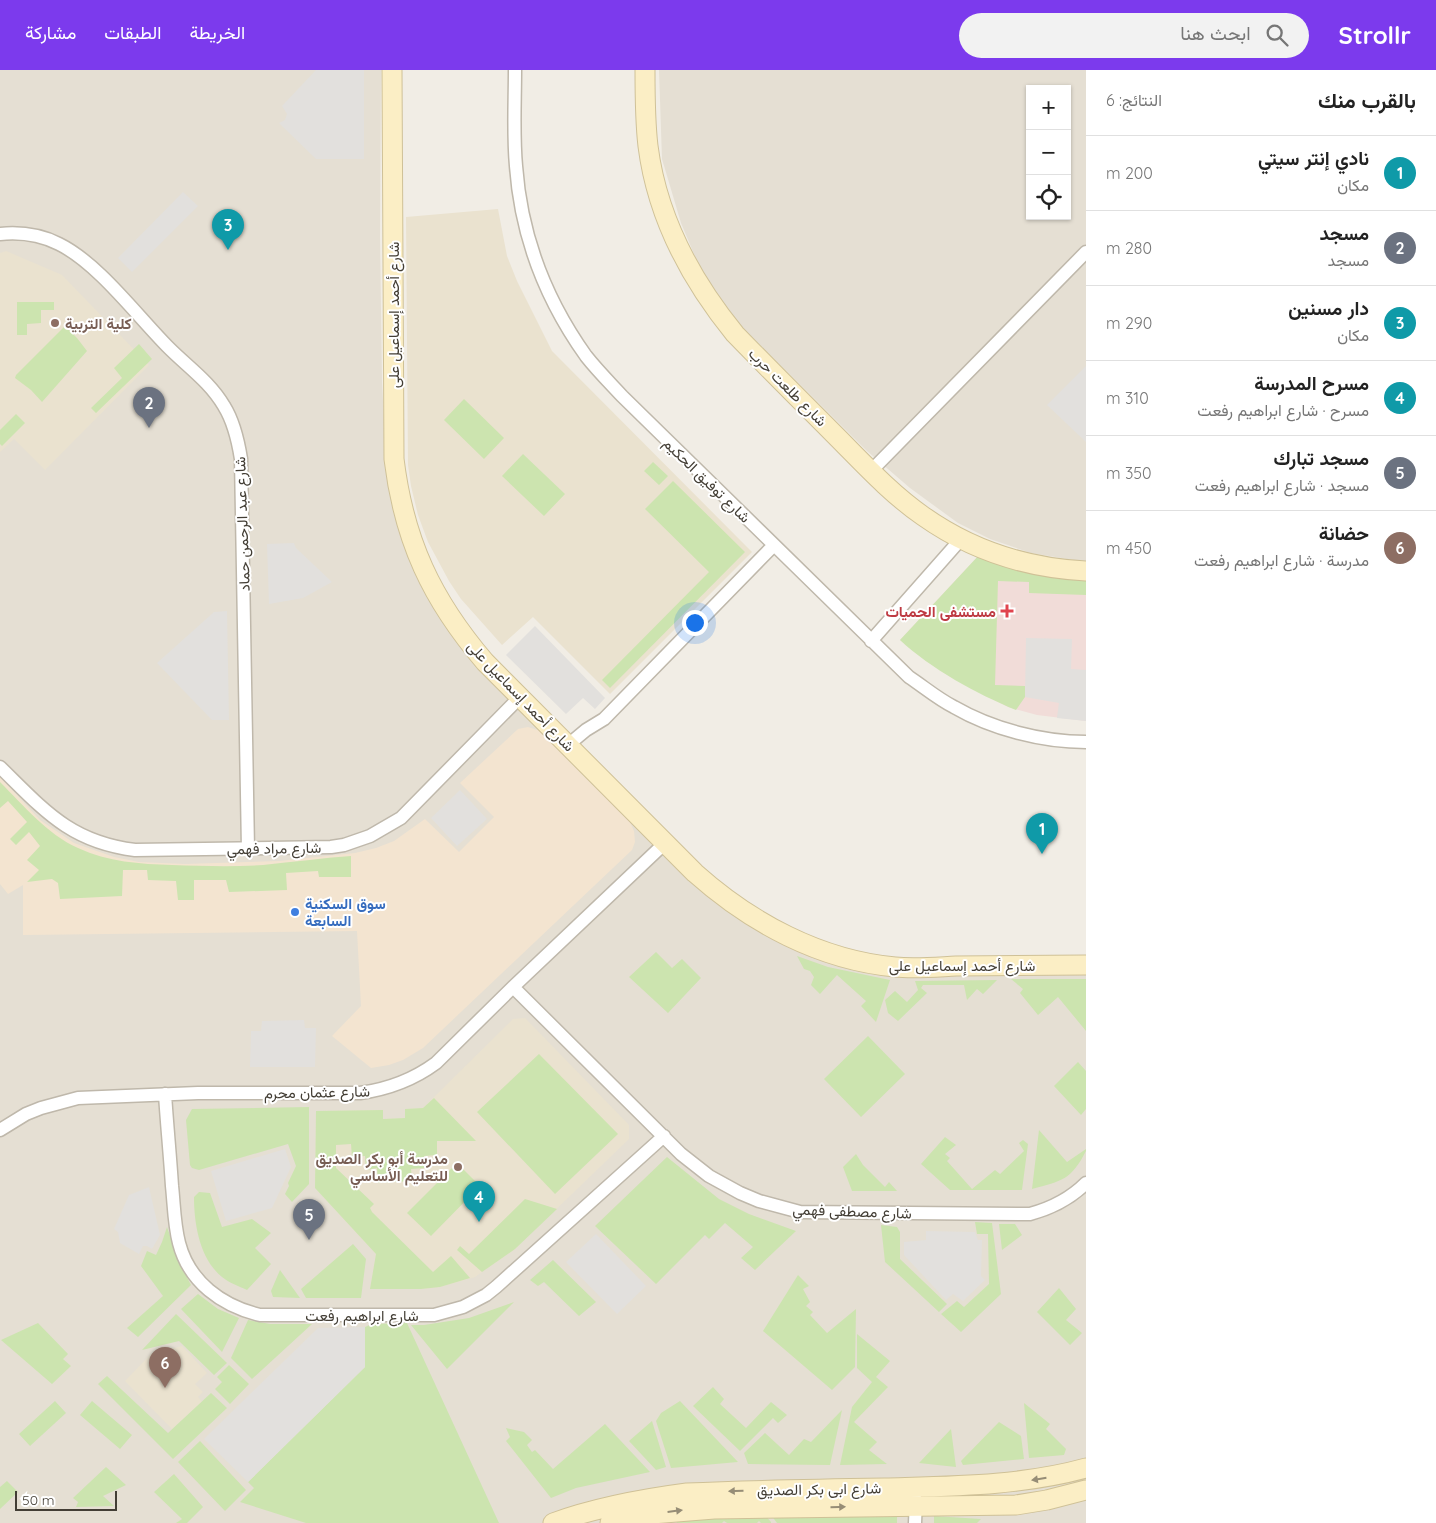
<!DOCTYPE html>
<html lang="ar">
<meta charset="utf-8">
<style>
:root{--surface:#fff;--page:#f2f2f2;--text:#222;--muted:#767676;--line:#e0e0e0;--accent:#7c3aed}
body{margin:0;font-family:Quicksand,Vazirmatn,sans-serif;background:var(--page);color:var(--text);direction:rtl}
.controls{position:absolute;right:15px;top:15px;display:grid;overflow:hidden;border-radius:0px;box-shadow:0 1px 4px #0004}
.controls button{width:45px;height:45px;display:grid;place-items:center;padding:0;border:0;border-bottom:1px solid var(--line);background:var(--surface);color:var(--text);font:25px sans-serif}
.scale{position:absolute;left:15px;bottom:12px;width:102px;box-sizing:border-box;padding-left:5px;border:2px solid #433e35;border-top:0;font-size:14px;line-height:18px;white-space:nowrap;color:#433e35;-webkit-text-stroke:4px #fff;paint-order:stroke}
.you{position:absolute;left:694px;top:552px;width:18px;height:18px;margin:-12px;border:4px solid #fff;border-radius:50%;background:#1a73e8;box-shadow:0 0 0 8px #1a73e833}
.badge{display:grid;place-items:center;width:32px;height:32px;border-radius:50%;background:var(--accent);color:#fff;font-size:16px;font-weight:700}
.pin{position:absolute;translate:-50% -41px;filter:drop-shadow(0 1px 2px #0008)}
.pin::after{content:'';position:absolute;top:26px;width:18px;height:15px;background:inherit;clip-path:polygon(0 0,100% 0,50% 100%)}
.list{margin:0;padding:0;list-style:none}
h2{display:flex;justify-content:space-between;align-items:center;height:65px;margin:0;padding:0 20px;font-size:21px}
h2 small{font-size:16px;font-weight:400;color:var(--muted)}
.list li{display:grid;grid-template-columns:32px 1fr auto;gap:15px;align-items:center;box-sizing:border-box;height:75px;padding:0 20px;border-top:1px solid var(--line)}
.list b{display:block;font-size:19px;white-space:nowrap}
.list p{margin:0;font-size:16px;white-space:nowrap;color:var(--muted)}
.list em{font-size:16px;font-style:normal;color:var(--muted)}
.icon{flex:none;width:28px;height:28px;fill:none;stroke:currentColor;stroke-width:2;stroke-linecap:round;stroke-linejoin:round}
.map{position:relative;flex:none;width:1086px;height:1453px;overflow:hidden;direction:ltr}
header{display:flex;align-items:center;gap:30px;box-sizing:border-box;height:70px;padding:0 25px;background:var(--accent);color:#fff}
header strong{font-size:24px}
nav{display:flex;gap:28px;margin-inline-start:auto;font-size:18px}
.search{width:350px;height:45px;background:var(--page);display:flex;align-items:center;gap:12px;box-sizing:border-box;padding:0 18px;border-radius:28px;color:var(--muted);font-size:19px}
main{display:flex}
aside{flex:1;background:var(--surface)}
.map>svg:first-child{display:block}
.residential{fill:#e5dfd3;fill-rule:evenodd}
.commercial{fill:#f3e4d0}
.education{fill:#eae2cf}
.medical{fill:#f1dcd8}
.green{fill:#cce4af}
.parking{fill:#e2e0dd}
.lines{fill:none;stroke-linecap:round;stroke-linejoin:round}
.street-casing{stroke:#bfb8ab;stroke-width:15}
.secondary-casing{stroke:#cfc197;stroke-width:21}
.street{stroke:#fff;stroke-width:12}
.secondary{stroke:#fbeec5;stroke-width:19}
.oneway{fill:#968d76}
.education-dot{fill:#8d6e63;stroke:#fff;stroke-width:2}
.health-dot{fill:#e0444e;stroke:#fff;stroke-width:2}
.shop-dot{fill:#3f7fe0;stroke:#fff;stroke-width:2}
.labels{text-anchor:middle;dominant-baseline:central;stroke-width:4;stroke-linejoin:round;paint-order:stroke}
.street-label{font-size:15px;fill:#433e35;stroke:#fff}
.education-label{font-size:15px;font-weight:bold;fill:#785e54;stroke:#fff;text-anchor:start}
.health-label{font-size:15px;font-weight:bold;fill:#be3a42;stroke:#fff;text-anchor:end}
.shop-label{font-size:15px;font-weight:bold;fill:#366cbe;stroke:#fff;text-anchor:start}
</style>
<header>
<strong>Strollr</strong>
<div class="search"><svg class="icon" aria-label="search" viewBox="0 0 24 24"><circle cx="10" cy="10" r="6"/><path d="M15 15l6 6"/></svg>ابحث هنا</div>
<nav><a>الخريطة</a><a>الطبقات</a><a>مشاركة</a></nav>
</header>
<main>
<aside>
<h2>بالقرب منك<small>النتائج: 6</small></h2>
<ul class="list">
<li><span class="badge" style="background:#0f9aa8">1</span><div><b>نادي إنتر سيتي</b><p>مكان</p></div><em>200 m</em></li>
<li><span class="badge" style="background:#6b7280">2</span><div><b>مسجد</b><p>مسجد</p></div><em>280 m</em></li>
<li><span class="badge" style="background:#0f9aa8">3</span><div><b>دار مسنين</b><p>مكان</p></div><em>290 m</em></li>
<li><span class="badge" style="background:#0f9aa8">4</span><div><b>مسرح المدرسة</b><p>مسرح · شارع ابراهيم رفعت</p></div><em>310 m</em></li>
<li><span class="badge" style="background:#6b7280">5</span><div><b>مسجد تبارك</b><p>مسجد · شارع ابراهيم رفعت</p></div><em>350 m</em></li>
<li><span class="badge" style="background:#8d6e63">6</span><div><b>حضانة</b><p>مدرسة · شارع ابراهيم رفعت</p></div><em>450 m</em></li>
</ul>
</aside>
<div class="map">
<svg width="1086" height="1453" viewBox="0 0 1086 1453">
<rect width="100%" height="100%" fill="#f1ede5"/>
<path class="residential" d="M0,0H381L380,167L382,312L386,385L442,542L749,852L901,904L1086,905V1453H0Z
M659,0H1086V492L1031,483L990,469L958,453L910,418L867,381L736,251L702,203L681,153L662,89ZM1030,19H1067V146H1030Z"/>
<path class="commercial" d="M528,657L541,661L630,752L634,761L635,772L632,780L423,978L403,990L389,995L371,998L332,966L361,936L357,861L23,865V815L8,824L0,814V707L40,750L74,773L114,787L139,792L185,794L279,791L355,783L376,778L394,771L425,749L459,782L494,747L460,713L518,659Z"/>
<path class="education" d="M498,139L507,186L517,211L552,281L752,482L610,624L533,547L502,575L461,529L449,511L428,472L418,445L411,416L408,395L406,147Z
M6,181L62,205L149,295L45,400L14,369L0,382V183Z
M525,948L629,1055V1069L515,1179L475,1207L440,1217L421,1219H370L376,1184L315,1118L316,1041L383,1040V1049L405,1048V1039L423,1038L513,949Z
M182,1276L207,1303L195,1314L203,1322L198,1327L202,1332L172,1359L125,1311L151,1284Z"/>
<path class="medical" d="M980,484L1018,499L1051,507L1086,511V651L1037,645L1008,637L949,606L925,590L900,570Z"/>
<path class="green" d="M17,232H54V240H41V253L27,254V265H17Z
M65,256L77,268L87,281L42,332L31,320L15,308L16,305Z
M139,274L152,289L96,343L91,338L122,308L114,298Z
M464,329L504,368L484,389L444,350Z
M16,344L25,353L2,376L0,374V360Z
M523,384L565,424L544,446L502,406Z
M653,392L668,406L659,415L644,401Z
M673,411L745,482L610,618L602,610L709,502L645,439Z
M980,484L1018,499L1051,507L1086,511V525L1029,523V512L998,511L995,615L1025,616V627L1016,640C977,624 931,599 900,570Z
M0,712C24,736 47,764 78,778C108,792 140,794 172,795C202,796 233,797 263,795C293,792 322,788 351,786V807H319L318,801L286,803L287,820L229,822L226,810H194V830H178L176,811L148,810L147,800H123L122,826L60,829L58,813L52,809L27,812L39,800L27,790L40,776L29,762L16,775L10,769L27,752L8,731L0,738Z
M656,882L672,898L682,889L701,908L668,943L629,907Z
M797,886L828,897L890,910L876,952L861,936L866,931L837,905L820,924L811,915L814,907L810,901L804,899Z
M1011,909H1086V961L1058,927L1038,945L1020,923L1023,919Z
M997,910L983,924L977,919L967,930L964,915H923L921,918L927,923L898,951L888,943L885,930L895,921L907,932L918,920L915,911Z
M868,966L905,1004L861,1047L824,1009Z
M539,984L618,1064L555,1124L477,1042Z
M1078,992L1086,1001V1039L1081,1045L1054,1016Z
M434,1028L476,1071H437V1085L424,1086V1098L411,1099L412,1111L378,1113L377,1098L366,1100L365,1086L352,1087L351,1074L336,1075V1098L374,1134L370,1138L372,1142L433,1202L451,1186L470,1208L440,1217L421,1219H370L376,1184L315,1118L316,1041L383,1040V1049L405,1048V1039L423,1038Z
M309,1037V1114L292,1132L285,1124L289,1116L288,1113L296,1096L288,1074L199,1100L192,1098L190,1095L186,1050L192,1039Z
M1039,1060L1067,1092L1086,1079V1081C1071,1110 1062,1111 1032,1119Z
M945,1067L956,1075L945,1084L950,1088L947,1091L972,1119L995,1100L1000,1104L1024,1081L1019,1073L1023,1070L1028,1074L1022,1120H950L921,1094Z
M856,1084L863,1095L885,1117L889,1112L897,1121H852L843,1097Z
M667,1087L719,1129L749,1144L796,1161L755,1200L741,1188L753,1177L725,1153L709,1169L705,1165L656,1214L595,1156Z
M457,1093L480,1116L431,1166L407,1143Z
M199,1122L210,1123L222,1157L252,1149L271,1163L255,1178L271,1194L247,1220C239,1216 229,1213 222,1207C200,1189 194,1155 194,1127Z
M525,1129L557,1139L515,1179L482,1202L457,1180L460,1176L469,1184Z
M975,1152L992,1153L1001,1224L961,1262L941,1244L957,1231L964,1237L989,1214L988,1164H977Z
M999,1154H1015L1022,1165L1002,1180Z
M881,1155L897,1157L900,1162V1189L947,1234L939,1242L885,1192Z
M167,1157L180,1194L191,1215L138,1267L127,1258L163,1226L141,1196L147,1181L156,1185L162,1172Z
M353,1174L366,1189L361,1228H306L301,1219Z
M553,1190L596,1232L579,1246L544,1212L538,1216L530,1210Z
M280,1200L300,1228L273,1227L271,1221Z
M798,1205L809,1216L803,1219L810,1232L806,1236L813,1242L810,1245L827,1263L856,1239L855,1297L832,1320L763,1261Z
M1059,1218L1076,1239L1066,1250L1082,1263L1070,1275L1037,1242Z
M198,1224L218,1239L239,1248L222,1282L181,1239Z
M514,1232L447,1299L411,1255H424L469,1248Z
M176,1244L227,1293L214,1305L179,1271L142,1280Z
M248,1250L270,1254H312L252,1309L231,1288Z
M38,1253L68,1284L63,1289L71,1296L52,1314L1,1270Z
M407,1253L499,1453H306L240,1432L254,1418L248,1412L365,1297V1257L372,1254Z
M857,1264L890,1291L876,1307L888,1317L854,1352L877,1372L869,1380L887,1394L840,1395L852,1337L872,1312L857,1298Z
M229,1295L249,1314L230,1334L215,1319L222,1312L217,1307Z
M107,1306L168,1363L211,1323L227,1338L173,1389L98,1314Z
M713,1317L724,1329L720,1334L746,1358L771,1332L787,1345L778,1353L773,1348L740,1381L693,1336Z
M55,1331L66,1343L30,1376L19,1364Z
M92,1331L132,1365L120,1379L80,1345Z
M680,1331L738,1392L671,1398L656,1351L661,1343Z
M1024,1333L1050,1354L1046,1359L1066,1379L1064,1385L1029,1388Z
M842,1340L830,1395L748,1394L744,1383L765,1363L789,1385L804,1369L811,1372Z
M652,1351L666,1397L656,1400L629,1371Z
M999,1352L1021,1366L1024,1389L963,1395L961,1391Z
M605,1354L650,1402L576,1418L551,1428L506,1371L510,1367L506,1358L524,1362L532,1370L527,1375L532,1382L535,1380L553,1399Z
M951,1359L956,1397L919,1393Z
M200,1371L246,1420L225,1441L178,1392Z
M106,1397L126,1415L103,1426L114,1436L76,1437L78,1432L73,1428Z
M174,1404L203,1437L187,1453H176L182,1449L154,1422Z
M7,1411L18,1422L0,1439V1417Z
M764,1444L771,1452V1453H761L759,1451L757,1453H727L724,1451L722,1453H677L676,1451Z
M771,1445L897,1447V1453H777Z
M934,1446L981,1449L977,1453H934Z"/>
<path class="parking" d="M316,0H364V89H316L279,53L285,50L287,44L282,36Z
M183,122L198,136L132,202L118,188Z
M1086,296V372L1047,335Z
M294,473L296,478L332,512L303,528L269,534L267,474Z
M227,541L229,650H212L157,593L214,542Z
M535,556L605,628L595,639L583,628L566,644L506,585Z
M1026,568L1072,569L1071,599L1086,600V651L1057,648L1059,633L1025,627Z
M460,720L487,749L457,776L431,748Z
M304,950L305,958H316L315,997H250L251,961H261L262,951Z
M285,1079L291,1097L272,1138L226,1151L211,1101Z
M149,1117L160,1165L152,1179L147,1176H143L139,1184L120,1173L118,1162L114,1159L129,1125Z
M926,1161L975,1162L978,1170H982L981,1206L985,1210L963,1231L953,1224L946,1230L904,1185V1172L926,1170Z
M596,1164L646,1216L617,1244L566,1192Z
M365,1257V1297L248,1412L204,1369L318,1258Z"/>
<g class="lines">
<g class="street-casing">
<path id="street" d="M515,0C515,32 513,64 516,96C521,165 546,230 586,286C597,300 610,313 622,326L909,607C924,617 938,629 954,637C992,659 1042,672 1086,672
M0,164C20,162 41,165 59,174C98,193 138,247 169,278C188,297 210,312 224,336C234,352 238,370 241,389L248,779
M871,401L1086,182
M871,571L961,469
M568,675L586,660L604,649L774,475
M0,697C44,740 70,772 135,780L331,777L344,775L370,766L401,748L520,627
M513,917L681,1084L709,1106L740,1123L759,1131L800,1142L1030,1144C1052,1138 1070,1129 1086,1113
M165,1024C167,1055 170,1085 172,1116C174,1134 174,1154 179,1173C189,1212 222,1236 260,1245H434L463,1237L486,1225L496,1217L664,1066
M0,1060L26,1044L41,1038L78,1028L198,1023H360C389,1019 413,1010 436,993L513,917L665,773
M915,1453L916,1430"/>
</g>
<g class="secondary-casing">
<path id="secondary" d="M392,0L394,389C404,471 432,530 485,592L695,803C751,853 820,890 895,897C915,899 936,897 956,896C1000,896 1043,895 1086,895
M645,0C645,25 645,51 648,76C657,147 691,210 735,264C768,298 801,331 834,364C862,392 890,423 923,446C971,480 1027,498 1086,501
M553,1453C597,1437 641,1429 687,1423C753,1420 819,1419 885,1418C952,1416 1021,1416 1086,1398
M610,1453L652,1444L714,1439L1016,1435L1047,1430L1086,1420"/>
</g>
<use href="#street" class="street"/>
<use href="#secondary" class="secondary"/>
</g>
<defs><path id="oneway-solid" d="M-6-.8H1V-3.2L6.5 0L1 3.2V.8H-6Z" transform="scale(1.25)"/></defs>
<g class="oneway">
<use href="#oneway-solid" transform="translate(1039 1409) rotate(171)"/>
<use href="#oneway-solid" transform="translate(736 1421) rotate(178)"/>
<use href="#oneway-solid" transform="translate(838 1437) rotate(-1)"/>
<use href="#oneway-solid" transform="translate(675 1441) rotate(-7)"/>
</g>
<g class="education-dot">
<circle cx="55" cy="253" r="5"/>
<circle cx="458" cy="1097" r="5"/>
</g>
<path class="health-dot" d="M1004.5 533.5h5v5h5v5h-5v5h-5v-5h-5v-5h5z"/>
<circle class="shop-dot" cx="295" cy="842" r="5"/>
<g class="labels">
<g class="street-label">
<text transform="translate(393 245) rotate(-90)">شارع أحمد إسماعيل على</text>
<text transform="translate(788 317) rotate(45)">شارع طلعت حرب</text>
<text transform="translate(707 410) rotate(44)">شارع توفيق الحكيم</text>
<text transform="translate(242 454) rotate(-92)">شارع عبد الرحمن حماد</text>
<text transform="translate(521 626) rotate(46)">شارع أحمد إسماعيل على</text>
<text transform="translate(274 778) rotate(-1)">شارع مراد فهمي</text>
<text x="962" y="895">شارع أحمد إسماعيل على</text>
<text transform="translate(317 1022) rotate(-1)">شارع عثمان محرم</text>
<text transform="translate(852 1141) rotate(2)">شارع مصطفى فهمي</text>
<text x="362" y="1245">شارع ابراهيم رفعت</text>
<text transform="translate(819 1419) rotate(-1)">شارع ابى بكر الصديق</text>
</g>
<g class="education-label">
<text x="65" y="253">كلية التربية</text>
<text x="448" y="1088" text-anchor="end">مدرسة أبو بكر الصديق<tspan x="448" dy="17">للتعليم الأساسي</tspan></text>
</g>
<g class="health-label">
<text x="996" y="541">مستشفى الحميات</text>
</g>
<g class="shop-label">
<text x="305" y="833">سوق السكنية<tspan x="305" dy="17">السابعة</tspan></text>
</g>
</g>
</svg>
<div class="controls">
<button>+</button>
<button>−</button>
<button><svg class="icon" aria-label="locate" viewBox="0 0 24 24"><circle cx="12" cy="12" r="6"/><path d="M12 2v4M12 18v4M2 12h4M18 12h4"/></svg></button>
</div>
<div class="scale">50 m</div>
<div class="you"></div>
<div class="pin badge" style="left:1042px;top:784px;background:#0f9aa8">1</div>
<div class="pin badge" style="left:149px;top:358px;background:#6b7280">2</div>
<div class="pin badge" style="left:228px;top:180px;background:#0f9aa8">3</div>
<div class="pin badge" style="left:479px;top:1152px;background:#0f9aa8">4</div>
<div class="pin badge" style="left:309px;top:1170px;background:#6b7280">5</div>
<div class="pin badge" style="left:165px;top:1318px;background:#8d6e63">6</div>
</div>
</main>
